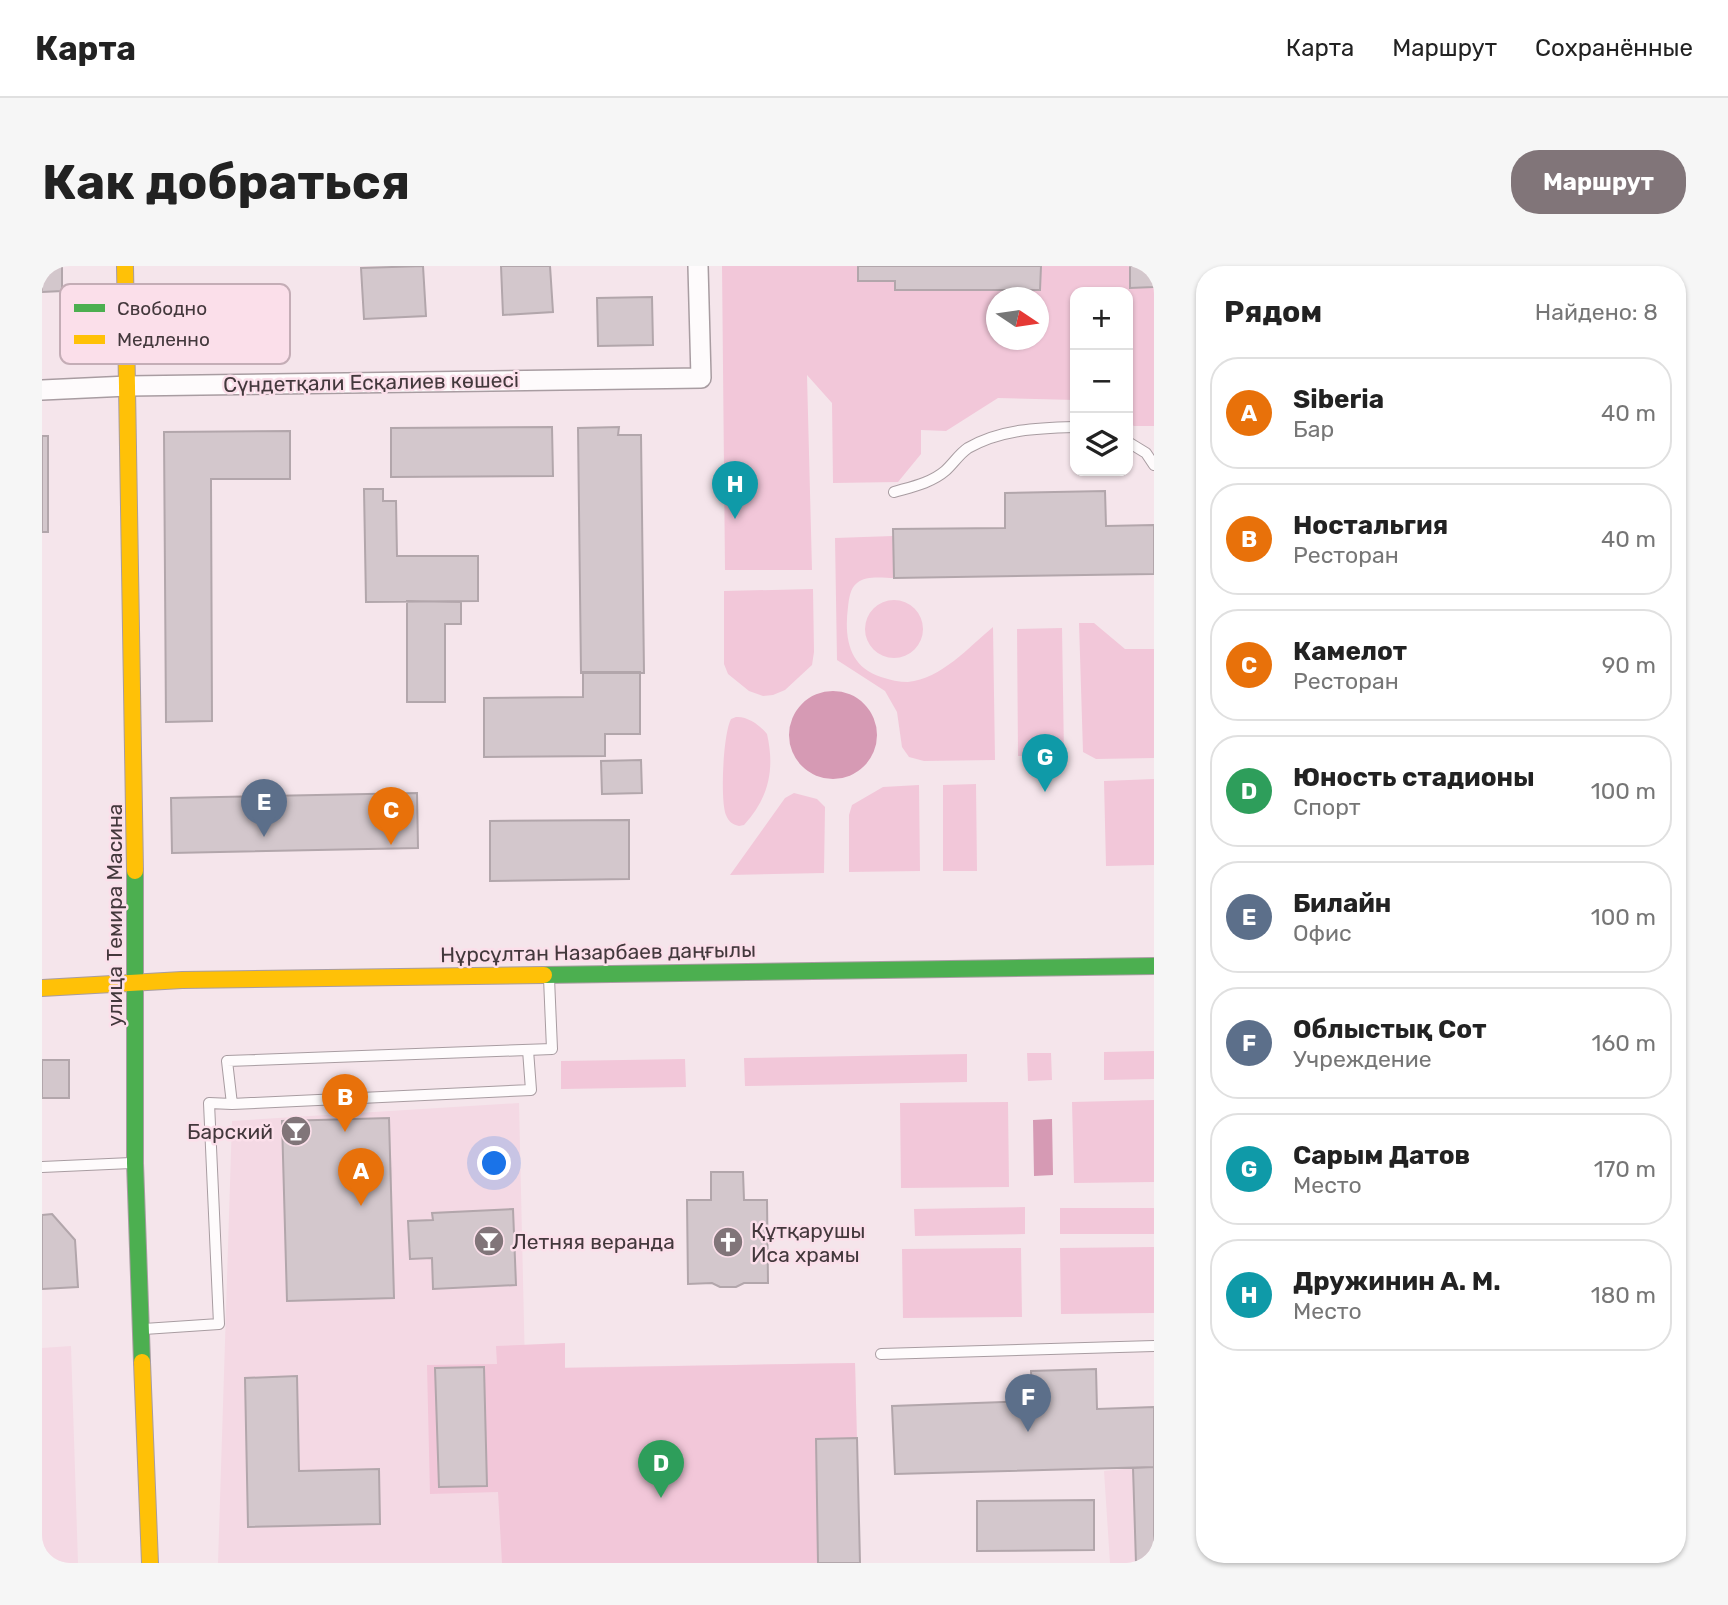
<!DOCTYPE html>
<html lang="ru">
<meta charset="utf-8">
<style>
:root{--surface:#fff;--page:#f6f6f6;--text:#222;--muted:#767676;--line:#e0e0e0;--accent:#817579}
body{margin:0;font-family:Rubik,sans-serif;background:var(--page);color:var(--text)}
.controls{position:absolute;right:21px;top:21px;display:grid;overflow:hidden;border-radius:14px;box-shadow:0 2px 5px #0004}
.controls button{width:63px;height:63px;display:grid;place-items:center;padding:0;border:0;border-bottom:2px solid var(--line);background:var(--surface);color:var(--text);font:35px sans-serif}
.compass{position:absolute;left:944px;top:21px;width:63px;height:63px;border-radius:50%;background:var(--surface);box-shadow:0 2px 5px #0004;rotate:103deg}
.you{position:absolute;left:453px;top:898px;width:24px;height:24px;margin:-18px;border:5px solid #fff;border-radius:50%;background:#1a73e8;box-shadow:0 0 0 10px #1a73e833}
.badge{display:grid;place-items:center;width:46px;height:46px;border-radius:50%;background:var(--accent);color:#fff;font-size:23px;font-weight:700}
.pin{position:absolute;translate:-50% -58px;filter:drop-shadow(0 2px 4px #0008)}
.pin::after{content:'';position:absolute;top:37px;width:24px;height:21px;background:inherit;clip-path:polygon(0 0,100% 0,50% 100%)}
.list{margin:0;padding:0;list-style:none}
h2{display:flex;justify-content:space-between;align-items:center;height:91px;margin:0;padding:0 28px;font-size:30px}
h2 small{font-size:23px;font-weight:400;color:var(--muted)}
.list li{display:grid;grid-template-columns:46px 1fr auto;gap:21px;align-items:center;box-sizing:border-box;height:112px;margin:0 14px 14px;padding:0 14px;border:2px solid var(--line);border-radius:28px}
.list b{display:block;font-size:26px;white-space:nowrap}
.list p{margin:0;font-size:23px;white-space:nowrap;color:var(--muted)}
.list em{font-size:23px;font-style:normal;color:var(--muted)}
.icon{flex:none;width:38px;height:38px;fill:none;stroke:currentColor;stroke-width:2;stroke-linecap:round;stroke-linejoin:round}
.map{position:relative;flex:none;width:1112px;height:1297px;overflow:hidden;border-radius:28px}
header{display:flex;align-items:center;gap:42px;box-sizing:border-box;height:98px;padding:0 35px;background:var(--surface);border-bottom:2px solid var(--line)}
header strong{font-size:33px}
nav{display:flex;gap:38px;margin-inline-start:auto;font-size:24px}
.intro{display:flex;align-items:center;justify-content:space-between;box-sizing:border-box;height:168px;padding:0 42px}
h1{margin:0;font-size:49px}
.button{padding:18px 32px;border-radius:28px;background:var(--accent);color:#fff;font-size:24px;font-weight:700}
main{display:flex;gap:42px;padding:0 42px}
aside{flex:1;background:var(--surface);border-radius:28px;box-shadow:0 2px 5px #0004}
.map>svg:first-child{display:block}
.built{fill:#f4d9e4}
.green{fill:#f2c7d9;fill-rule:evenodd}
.water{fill:#d69ab4}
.building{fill:#d3c7cc;stroke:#b2a6ab;stroke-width:2}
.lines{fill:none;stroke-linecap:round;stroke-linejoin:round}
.lane-casing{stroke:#a89ca1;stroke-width:12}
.street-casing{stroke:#a89ca1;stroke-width:22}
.fast-casing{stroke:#a89ca1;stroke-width:18}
.slow-casing{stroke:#a89ca1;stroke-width:18}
.lane{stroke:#fefbfc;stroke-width:10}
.street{stroke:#fefbfc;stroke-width:19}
.fast{stroke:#4caf50;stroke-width:16}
.slow{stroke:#ffc107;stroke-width:16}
.labels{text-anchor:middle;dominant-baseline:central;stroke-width:5;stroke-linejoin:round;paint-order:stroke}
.street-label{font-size:21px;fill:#43383c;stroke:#fbdfea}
.poi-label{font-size:21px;fill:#43383c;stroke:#fbdfea;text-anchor:start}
.key{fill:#fbdfea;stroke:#c4adb6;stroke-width:2}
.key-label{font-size:19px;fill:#43383c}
</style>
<header>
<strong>Карта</strong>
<nav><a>Карта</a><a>Маршрут</a><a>Сохранённые</a></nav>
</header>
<div class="intro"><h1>Как добраться</h1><a class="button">Маршрут</a></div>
<main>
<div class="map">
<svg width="1112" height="1297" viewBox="0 0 1112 1297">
<rect width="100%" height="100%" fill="#f5e5eb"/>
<path class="built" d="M477,837L483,1102L813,1097L818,1297H176L190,855Z
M29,1080L36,1297H0V1082Z
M1091,1202L1112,1297H1068L1062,1205Z"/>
<path class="green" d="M680,0H816L853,15V24H998L999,0H1088V21H1112V160H1092L1086,156V26H1033V134L956,132L904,165L879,164V188L856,216L791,217L790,137L765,109L770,304H683ZM954,32H996V74H954Z
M851,270L852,312C841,312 824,309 815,317C808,322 807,333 806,341C802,372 807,401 839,411C848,414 857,416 866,416C899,413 927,381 951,361L953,494L882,495L867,491L860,481L855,446L843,425L795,394L793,272Z
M771,323L772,386L770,399L743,424L731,429L721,430L707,425L686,408L682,398V325Z
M823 363a29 29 0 1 1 58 0a29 29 0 1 1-58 0Z
M1037,357H1052L1083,383H1112V492L1054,493L1041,486Z
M1020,362L1022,490H976L975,363Z
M694,451C705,450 718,459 725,468C733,503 727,532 702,559L697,560C690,558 687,556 684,549C678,535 681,468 689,453Z
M1112,513V599L1064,600L1062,515Z
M934,518L935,605H901V519Z
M877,519L878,605L807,606V549L810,539L841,521Z
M752,527L775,533L783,541L782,607L688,609L743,532Z
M1112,785V813L1062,814V786Z
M985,787H1009L1010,814L986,815Z
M925,788V816L703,820L702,792Z
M643,793L644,821L519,823V795Z
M1112,834V916L1032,917L1030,836Z
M966,836L967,921L859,922L858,837Z
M983,941V968L873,970L872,943Z
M1018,942H1112V968H1018Z
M1112,981V1047L1019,1048L1018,982Z
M979,982L980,1051L861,1052L860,983Z
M523,1077V1102L813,1097L818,1297H460L456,1226L388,1228L385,1099L455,1098L454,1080Z"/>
<path class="water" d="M747 469a44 44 0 1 1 88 0a44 44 0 1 1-88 0Z
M1010,853L1011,909L992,910L991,854Z"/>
<path class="building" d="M0,0H20V25L0,26Z
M381,0L384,50L322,53L319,2Z
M459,0H508L511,46L461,49Z
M816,0H999L998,24H853V15H816Z
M1088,0H1112V21L1088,22Z
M610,31L611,79L556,80L555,32Z
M510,161L511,210L349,211V162Z
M577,161L576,169H599L602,407H539L536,162Z
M248,165V213H169L170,455L124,456L122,166Z
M0,170H6V266H0Z
M322,223H341V235H354L355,290H436V335L324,336Z
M1063,225L1064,260L1112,259V308L852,312L851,263L963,262V227Z
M365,335L419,336V358H403V436H365Z
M541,406H598V468H563V490L442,491V432L541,431Z
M599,494L600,527L560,528L559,495Z
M375,527L376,582L130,587L129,532Z
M587,554V613L448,615V555Z
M0,794H27V832H0Z
M347,852L352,1032L245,1035L240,855Z
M669,906H701L702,934H725L726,1017H702L694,1021H678L670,1017L646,1018L645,934H669Z
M471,943L474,1019L391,1023L390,992L368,993L366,955L391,954L390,947Z
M10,948L33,974L36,1021L0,1023V949Z
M442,1101L445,1220L397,1221L393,1102Z
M1054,1103L1055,1143L1112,1141V1201L853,1208L850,1140L990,1135L989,1105Z
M255,1110L257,1205L337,1203L338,1258L206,1261L203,1112Z
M815,1172L818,1297H776L774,1173Z
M1112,1201V1297H1094L1091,1202Z
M1052,1234V1284L935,1285V1235Z"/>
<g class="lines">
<g class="lane-casing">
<path id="lane" d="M1086,176L1104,187L1112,199
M852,226C869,221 889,217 903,205C911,198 917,188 926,182C959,163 996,162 1033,161
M190,838L185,795L510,783L507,712
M0,901L89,897
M102,1063L177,1058L167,837L190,838L489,824L486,784
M839,1088L1112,1080"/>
</g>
<g class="street-casing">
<path id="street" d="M0,124L86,120L659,112L656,0"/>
</g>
<g class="fast-casing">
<path id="fast" d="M93,605V897L100,1096
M502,709L1112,700"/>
</g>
<g class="slow-casing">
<path id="slow" d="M83,0L93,605
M0,722L140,714L502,709
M100,1096L108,1297"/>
</g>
<use href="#lane" class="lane"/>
<use href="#street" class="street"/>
<use href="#fast" class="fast"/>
<use href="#slow" class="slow"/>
</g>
<defs>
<g id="bar-disc" transform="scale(1.575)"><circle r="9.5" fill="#817579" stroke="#fbdfea"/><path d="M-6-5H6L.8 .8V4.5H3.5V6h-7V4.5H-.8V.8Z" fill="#fff"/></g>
<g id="church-disc" transform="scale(1.575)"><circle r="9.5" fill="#817579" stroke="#fbdfea"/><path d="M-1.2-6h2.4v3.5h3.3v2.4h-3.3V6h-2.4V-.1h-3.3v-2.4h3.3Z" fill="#fff"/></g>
</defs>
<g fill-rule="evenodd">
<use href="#bar-disc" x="254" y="865"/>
<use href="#bar-disc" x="447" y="975"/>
<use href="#church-disc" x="686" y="976"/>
</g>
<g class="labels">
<g class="street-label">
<text transform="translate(329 116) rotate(-1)">Сүндетқали Есқалиев көшесі</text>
<text transform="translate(72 649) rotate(-90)">улица Темира Масина</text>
<text transform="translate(556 686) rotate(-1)">Нұрсұлтан Назарбаев даңғылы</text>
</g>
<g class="poi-label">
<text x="231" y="865" text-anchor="end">Барский</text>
<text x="709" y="964">Құтқарушы<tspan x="709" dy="24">Иса храмы</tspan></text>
<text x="470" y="975">Летняя веранда</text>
</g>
</g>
<rect x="18" y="18" width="230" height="80" rx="10" class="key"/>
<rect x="32" y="38" width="31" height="8" fill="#4caf50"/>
<rect x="32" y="69" width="31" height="9" fill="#ffc107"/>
<g class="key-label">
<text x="75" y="49">Свободно</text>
<text x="75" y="80">Медленно</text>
</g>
</svg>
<div class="controls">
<button>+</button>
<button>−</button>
<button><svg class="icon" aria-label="layers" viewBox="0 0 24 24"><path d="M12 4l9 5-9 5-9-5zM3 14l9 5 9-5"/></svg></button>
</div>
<svg class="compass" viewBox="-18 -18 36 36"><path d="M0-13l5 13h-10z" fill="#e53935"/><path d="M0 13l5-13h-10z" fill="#767676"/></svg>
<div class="you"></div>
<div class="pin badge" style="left:319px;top:940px;background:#e8710a">A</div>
<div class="pin badge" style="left:303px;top:866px;background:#e8710a">B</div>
<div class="pin badge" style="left:349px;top:579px;background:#e8710a">C</div>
<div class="pin badge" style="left:619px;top:1232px;background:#2e9e5b">D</div>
<div class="pin badge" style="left:222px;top:571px;background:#5c6f8a">E</div>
<div class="pin badge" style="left:986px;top:1166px;background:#5c6f8a">F</div>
<div class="pin badge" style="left:1003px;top:526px;background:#0f9aa8">G</div>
<div class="pin badge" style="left:693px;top:253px;background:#0f9aa8">H</div>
</div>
<aside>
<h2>Рядом<small>Найдено: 8</small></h2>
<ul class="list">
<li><span class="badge" style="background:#e8710a">A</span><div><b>Siberia</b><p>Бар</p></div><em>40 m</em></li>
<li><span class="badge" style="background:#e8710a">B</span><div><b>Ностальгия</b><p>Ресторан</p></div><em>40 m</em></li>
<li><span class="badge" style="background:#e8710a">C</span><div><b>Камелот</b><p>Ресторан</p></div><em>90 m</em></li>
<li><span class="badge" style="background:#2e9e5b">D</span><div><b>Юность стадионы</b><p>Спорт</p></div><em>100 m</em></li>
<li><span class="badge" style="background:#5c6f8a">E</span><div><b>Билайн</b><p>Офис</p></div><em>100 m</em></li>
<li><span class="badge" style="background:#5c6f8a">F</span><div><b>Облыстық Сот</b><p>Учреждение</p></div><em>160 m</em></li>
<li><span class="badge" style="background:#0f9aa8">G</span><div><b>Сарым Датов</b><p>Место</p></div><em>170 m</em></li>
<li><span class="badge" style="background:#0f9aa8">H</span><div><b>Дружинин А. М.</b><p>Место</p></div><em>180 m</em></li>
</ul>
</aside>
</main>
